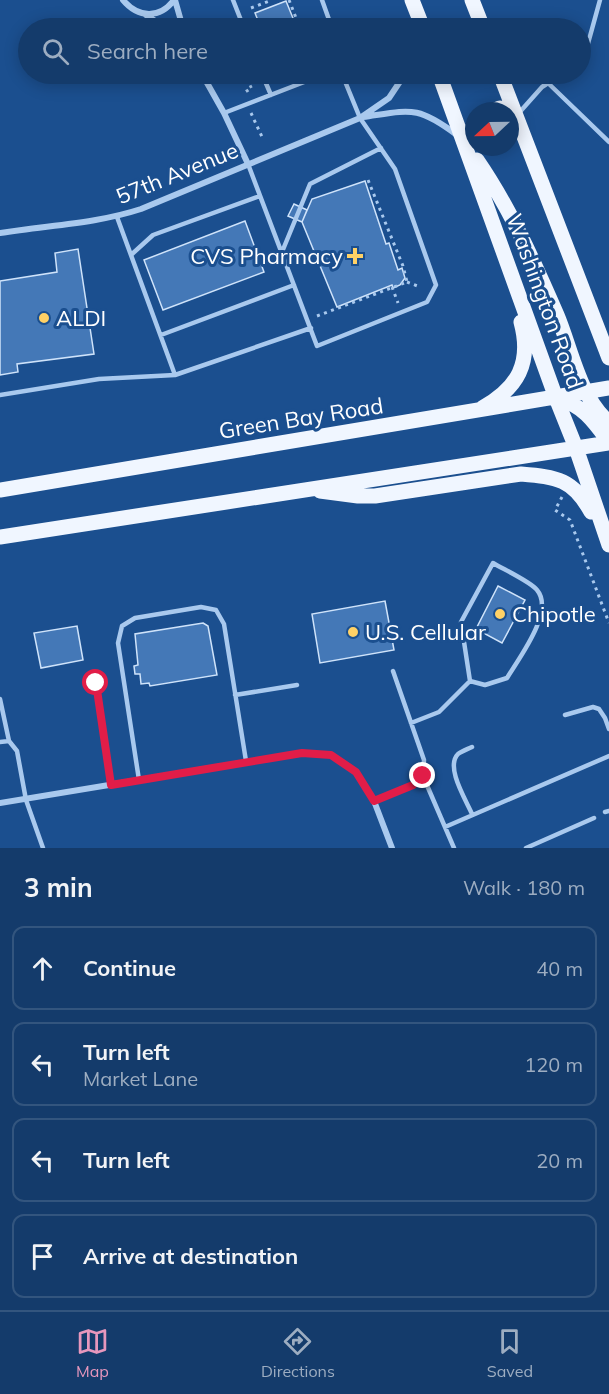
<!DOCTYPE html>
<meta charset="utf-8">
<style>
:root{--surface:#143b6b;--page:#1d4271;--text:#f1f3f6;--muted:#9dadc1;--line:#33557e;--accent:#e797bd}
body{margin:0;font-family:Mulish,sans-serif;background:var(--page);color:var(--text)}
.compass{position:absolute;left:465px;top:102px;width:54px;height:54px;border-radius:50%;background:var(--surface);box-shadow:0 3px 15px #0003;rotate:248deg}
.stop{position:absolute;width:18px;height:18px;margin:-14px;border:4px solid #e11d48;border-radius:50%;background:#fff}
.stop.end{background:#e11d48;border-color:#fff;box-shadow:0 2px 6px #0008}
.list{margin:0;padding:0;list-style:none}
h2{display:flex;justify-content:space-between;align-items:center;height:78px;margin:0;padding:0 24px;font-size:26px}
h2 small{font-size:20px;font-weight:400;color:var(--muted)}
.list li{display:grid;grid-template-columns:39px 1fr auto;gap:18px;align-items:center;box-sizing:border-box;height:84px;margin:0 12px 12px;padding:0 12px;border:2px solid var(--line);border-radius:12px}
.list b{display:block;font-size:22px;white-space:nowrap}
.list p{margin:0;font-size:20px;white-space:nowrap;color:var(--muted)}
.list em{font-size:20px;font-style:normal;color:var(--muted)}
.icon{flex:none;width:33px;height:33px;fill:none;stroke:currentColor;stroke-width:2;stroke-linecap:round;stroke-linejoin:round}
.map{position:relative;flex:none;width:609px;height:848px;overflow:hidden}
.search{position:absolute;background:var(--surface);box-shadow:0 3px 15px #0003;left:18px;right:18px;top:18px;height:66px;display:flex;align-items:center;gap:15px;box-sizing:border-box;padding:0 21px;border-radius:33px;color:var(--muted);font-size:22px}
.sheet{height:462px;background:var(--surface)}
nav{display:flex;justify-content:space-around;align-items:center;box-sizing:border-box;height:84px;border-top:2px solid var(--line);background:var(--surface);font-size:16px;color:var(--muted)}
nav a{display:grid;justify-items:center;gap:3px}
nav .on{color:var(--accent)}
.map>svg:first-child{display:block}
.building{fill:#4478b7;stroke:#cfe3fa;stroke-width:1.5}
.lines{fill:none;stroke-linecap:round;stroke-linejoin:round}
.path{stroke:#a9c9ee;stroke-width:3;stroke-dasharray:3 4.5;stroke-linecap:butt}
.lane{stroke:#a9c9ee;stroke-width:4.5}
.street{stroke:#a9c9ee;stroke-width:6}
.primary{stroke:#f0f6ff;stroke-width:15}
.route{stroke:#e11d48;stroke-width:8}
.poi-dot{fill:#ffd166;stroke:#1b4f8f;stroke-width:2}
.labels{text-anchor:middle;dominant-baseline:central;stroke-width:6;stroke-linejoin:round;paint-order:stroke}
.street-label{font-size:22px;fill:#fff;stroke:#1b4f8f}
.poi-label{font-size:22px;fill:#fff;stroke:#1b4f8f;text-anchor:start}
</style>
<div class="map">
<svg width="609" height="848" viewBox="0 0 609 848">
<rect width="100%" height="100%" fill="#1b4f8f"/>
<path class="building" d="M286,1L297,28H261L255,13Z
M365,181L386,244L389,243L398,270L402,268L405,278L400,285L393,288L392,285L337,307L302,222L312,199Z
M294,204L307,210L302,222L288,216Z
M245,221L264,272L163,310L144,260Z
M78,249L94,354L17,364L18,372L0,375V281L57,272L55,253Z
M498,586L525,600L502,643L476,629Z
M385,601L394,650L320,663L312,614Z
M203,623L208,626L217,675L150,686L149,683L141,684L140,674H135L134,666L138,665L135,634Z
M77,626L83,660L41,668L34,633Z"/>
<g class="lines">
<path class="path" d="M289,0L300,28
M251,8L272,0
M298,23L317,27
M362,28L374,24
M280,76L287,74
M248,92L246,89L252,86
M251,113L263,139
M407,282L420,287
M392,287L398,303
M317,316L407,282L403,266L368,180
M562,497L555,510L570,520L609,623"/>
<path class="lane" d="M233,0L244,28
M322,0L332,28
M580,60L584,58L600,0
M262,74L271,95
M548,83L609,142
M224,113L325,74
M518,114L542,87L562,74
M248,164L317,346L427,302L436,285L395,169L360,118L342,74
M117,217L175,375L311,328
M282,252L310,184L381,148
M131,255L153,235L260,196
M161,335L294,285
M0,395L99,379L175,375
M493,563C503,569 531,582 537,590C555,611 519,658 507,678L485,685L470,681L461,622Z
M95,678L111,785
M235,695L297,685
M0,699L9,741L17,751L26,800L43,848
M565,715L593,707L599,709L605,718L609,729
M411,723L439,712L470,681
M0,742L9,741
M472,747C468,749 462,751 458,754C445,767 466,800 472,814
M423,776L454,848
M139,780L118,643L122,626L135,618L201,607L216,610L224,624L246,761
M374,801L413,785L423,776L424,760L393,671
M605,812L609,811
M445,827L609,756
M526,848L594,818"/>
<path class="street" d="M123,0C138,18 160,19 174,0
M175,0L183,28
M146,15L166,28
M202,74L224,113L248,164
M363,117C411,110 417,105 457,135
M0,233C48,225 95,224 141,209L360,118L389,98L405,74
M0,803L302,753L331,755L356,772L374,801L392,848"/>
<path class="primary" d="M412,0L423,28
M472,0L483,28
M439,74L556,398L576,448L609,545
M500,74L609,358
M493,111L500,108L507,111
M463,140L474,126
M477,160C510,208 534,262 557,315C571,348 580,399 609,422
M559,399C583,405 595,423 609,442
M482,408C518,388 532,363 521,322
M0,490L609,388
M320,491L358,496H375L521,474C557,477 573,479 591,512
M0,537L609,443"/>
</g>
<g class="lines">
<path class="route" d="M96,683L111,785L302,753L331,755L356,772L374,801L413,785L423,776"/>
</g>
<g class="poi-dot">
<path d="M352 247h6v6h6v6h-6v6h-6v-6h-6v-6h6z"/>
<circle cx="44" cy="318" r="6"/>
<circle cx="500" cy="614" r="6"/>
<circle cx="353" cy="632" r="6"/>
</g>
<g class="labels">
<g class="street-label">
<text transform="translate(177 173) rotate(-22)">57th Avenue</text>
<text transform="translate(545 301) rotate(70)">Washington Road</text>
<text transform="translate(301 418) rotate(-9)">Green Bay Road</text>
</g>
<g class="poi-label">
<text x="343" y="256" text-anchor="end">CVS Pharmacy</text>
<text x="56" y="318">ALDI</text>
<text x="512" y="614">Chipotle</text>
<text x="365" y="632">U.S. Cellular</text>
</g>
</g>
</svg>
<svg class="compass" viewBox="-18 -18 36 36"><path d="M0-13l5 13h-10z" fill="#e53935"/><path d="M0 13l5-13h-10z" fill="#9dadc1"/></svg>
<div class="stop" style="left:96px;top:683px"></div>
<div class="stop end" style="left:423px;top:776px"></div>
<div class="search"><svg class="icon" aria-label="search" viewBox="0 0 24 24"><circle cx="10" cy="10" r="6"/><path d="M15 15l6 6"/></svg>Search here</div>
</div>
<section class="sheet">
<h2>3 min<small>Walk · 180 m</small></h2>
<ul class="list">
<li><svg class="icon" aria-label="ahead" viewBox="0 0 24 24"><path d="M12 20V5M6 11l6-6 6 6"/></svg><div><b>Continue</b></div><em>40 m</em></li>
<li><svg class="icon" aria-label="left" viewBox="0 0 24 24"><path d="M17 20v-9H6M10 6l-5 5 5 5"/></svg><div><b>Turn left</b><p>Market Lane</p></div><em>120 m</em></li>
<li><svg class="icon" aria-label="left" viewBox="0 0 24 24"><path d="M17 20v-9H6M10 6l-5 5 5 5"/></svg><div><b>Turn left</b></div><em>20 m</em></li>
<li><svg class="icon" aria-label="arrive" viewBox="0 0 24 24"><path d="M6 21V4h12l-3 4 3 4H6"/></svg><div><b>Arrive at destination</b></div></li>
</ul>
</section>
<nav>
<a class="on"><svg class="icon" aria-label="map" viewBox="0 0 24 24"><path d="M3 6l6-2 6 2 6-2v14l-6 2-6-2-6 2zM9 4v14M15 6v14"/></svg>Map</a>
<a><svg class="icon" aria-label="directions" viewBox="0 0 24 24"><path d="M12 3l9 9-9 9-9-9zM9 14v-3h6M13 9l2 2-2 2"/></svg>Directions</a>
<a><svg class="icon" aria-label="saved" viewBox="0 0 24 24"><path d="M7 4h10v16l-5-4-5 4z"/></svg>Saved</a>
</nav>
